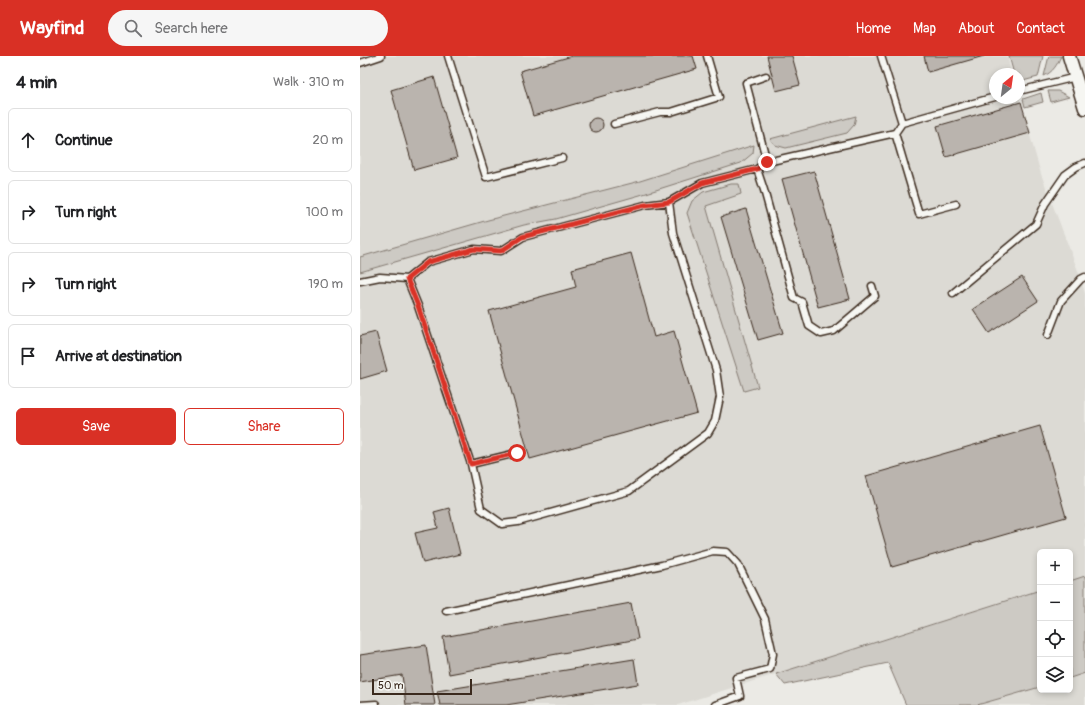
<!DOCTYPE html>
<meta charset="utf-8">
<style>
:root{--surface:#fff;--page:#f6f6f6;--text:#202124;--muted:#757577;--line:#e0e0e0;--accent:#d93025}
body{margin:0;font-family:Pangolin,sans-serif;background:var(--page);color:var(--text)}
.controls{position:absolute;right:12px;bottom:12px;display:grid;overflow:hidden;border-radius:6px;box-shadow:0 2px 6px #0003}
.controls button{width:36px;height:36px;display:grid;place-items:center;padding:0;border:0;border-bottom:1px solid var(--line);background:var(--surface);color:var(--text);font:20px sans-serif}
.compass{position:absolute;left:629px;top:12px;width:36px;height:36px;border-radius:50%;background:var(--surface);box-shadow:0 2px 6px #0003;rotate:29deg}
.scale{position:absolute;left:12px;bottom:10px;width:100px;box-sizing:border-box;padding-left:4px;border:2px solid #3b2a1e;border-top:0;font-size:11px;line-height:14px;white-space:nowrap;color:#3b2a1e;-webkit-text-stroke:3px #f6f6f2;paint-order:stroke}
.stop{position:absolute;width:12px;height:12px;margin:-9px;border:3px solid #d93025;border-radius:50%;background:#fff}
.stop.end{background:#d93025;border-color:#fff;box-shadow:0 1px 4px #0008}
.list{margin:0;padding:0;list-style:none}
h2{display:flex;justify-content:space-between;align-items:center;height:52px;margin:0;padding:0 16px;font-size:17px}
h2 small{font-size:13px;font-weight:400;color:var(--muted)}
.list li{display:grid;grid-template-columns:26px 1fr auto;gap:12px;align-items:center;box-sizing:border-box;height:64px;margin:0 8px 8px;padding:0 8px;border:1px solid var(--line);border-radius:6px}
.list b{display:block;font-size:15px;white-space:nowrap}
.list em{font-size:13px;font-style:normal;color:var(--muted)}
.actions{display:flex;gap:8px;padding:12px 16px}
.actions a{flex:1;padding:9px 0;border:1px solid var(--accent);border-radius:6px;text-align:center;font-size:14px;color:var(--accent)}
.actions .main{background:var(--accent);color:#fff}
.icon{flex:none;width:22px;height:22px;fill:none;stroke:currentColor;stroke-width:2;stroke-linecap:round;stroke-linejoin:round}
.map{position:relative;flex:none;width:725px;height:649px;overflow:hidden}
header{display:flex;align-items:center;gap:24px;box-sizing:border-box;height:56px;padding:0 20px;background:var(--accent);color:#fff}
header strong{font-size:19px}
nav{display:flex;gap:22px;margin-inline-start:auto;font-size:14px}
.search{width:280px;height:36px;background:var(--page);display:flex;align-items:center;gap:10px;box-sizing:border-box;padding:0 14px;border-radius:22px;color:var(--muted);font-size:15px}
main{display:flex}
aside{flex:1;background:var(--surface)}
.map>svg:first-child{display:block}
.built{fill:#dcdad4}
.green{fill:#cdcac4;stroke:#847a71}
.building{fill:#bab4ae;stroke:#3b2a1e}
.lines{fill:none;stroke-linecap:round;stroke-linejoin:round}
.service-casing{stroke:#3b2a1e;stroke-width:9}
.minor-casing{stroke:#3b2a1e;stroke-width:15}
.service{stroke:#f6f6f2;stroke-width:6}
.minor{stroke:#f6f6f2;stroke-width:12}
.route{stroke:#d93025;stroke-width:5}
</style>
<header>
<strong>Wayfind</strong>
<div class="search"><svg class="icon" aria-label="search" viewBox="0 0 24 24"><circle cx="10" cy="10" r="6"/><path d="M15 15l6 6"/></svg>Search here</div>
<nav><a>Home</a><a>Map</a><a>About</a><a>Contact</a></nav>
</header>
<main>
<aside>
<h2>4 min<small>Walk · 310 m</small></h2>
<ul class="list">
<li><svg class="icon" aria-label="ahead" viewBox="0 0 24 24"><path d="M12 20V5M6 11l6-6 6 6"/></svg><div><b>Continue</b></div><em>20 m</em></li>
<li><svg class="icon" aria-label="right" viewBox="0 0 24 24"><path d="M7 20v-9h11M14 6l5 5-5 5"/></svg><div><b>Turn right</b></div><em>100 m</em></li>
<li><svg class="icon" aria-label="right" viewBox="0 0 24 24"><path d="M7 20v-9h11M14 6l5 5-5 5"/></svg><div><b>Turn right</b></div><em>190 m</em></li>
<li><svg class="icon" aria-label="arrive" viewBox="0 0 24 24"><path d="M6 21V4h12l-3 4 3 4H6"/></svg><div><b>Arrive at destination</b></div></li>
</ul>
<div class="actions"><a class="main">Save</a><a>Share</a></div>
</aside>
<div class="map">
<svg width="725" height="649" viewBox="0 0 725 649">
<rect width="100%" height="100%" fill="#ebeae5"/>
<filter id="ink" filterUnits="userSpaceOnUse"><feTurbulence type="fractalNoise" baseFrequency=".025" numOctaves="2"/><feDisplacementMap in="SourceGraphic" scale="8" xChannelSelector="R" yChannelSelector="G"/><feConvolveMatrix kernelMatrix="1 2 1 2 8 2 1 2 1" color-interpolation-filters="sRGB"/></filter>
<g filter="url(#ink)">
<path class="built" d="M0,0H647L652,18H635V42H659V41L681,118L721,223L725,238V520L710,525V496H680V534L318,649H0Z
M725,617V649H617L680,631V634H710V622Z"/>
<path class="green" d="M649,0H683L678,21L659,26V18H654Z
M689,0H701C697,9 693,16 684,20Z
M688,35H698L709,41L691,46Z
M681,37L683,46L665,51L663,43Z
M496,60L494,69L487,77L426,92L415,89L410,83Z
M394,89L393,97L381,107L280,139L196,163L164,169L0,216V201L128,164L280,125Z
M371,128H379L381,138L346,150L398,331L384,335L327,157L332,145L343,136Z
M725,520V617L710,622V525Z
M680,534V631L617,649H546L528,607L425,629L416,618Z"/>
<path class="building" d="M212,0H333L337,13L173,60L160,15Z
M407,0H432L440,29L416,35Z
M564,0H624L568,16Z
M74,21L97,102L54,114L31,34Z
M661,46L670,77L586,101L577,70Z
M229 69a7 7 0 1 1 14 0a7 7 0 1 1-14 0Z
M454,115L490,243L458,251L422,123Z
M386,153L423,277L398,284L361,161Z
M271,197L294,281L314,275L337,357L170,403L129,255L216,231L212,213Z
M662,221L678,245L629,277L613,253Z
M16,276L27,315L0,323V280Z
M680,370L706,461L532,511L506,420Z
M89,452L100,498L63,507L55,477L78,472L74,456Z
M271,547L278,583L89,618L83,581Z
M66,589L75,649H46L42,619L0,626V599Z
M274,603L278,628L146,649H80L77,635Z"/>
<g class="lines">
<g class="service-casing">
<path id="service" d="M88,0L126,121L202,102
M521,0L542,67
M0,7L21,0
M406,20L386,27L407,106
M659,35L716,21
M254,68L300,56H311L359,41L347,0
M535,77L559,158L596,148
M397,113L404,134L434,242L442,246L449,270L461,278L474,275L515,240L512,230
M47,223L58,250L111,408L121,453L142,468L158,466L269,435L348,377L355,365L360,341L356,314L313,177L309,146
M0,225L20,221L47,223L68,206L114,193L141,195L163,181L285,149L309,146L342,127L397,113L407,106L535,77L542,67L635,41
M593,237L676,168L685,148L705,119L716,111L725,107
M688,279L701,245L721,223L725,221
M111,408L157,397
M86,555L302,509L353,495L367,496L378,508L405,563L413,598L410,613L376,622L380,640L355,649
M0,649L16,648V649"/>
</g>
<g class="minor-casing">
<path id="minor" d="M709,0L725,52"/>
</g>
<use href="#service" class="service"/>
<use href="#minor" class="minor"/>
</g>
</g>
<g class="lines" filter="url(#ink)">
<path class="route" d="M157,397L111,408L58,250L47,223L68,206L114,193L141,195L162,181L285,149L309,146L342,127L397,113L407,106"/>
</g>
</svg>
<div class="controls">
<button>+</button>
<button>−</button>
<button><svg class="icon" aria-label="locate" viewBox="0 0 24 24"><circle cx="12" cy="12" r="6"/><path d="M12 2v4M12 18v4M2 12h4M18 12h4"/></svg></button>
<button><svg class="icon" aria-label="layers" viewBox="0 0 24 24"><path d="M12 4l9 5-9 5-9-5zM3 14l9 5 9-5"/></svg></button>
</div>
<svg class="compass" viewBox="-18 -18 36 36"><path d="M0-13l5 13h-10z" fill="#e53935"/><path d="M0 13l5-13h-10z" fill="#757577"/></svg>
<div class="scale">50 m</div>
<div class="stop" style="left:157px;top:397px"></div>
<div class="stop end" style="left:407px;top:106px"></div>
</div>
</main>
